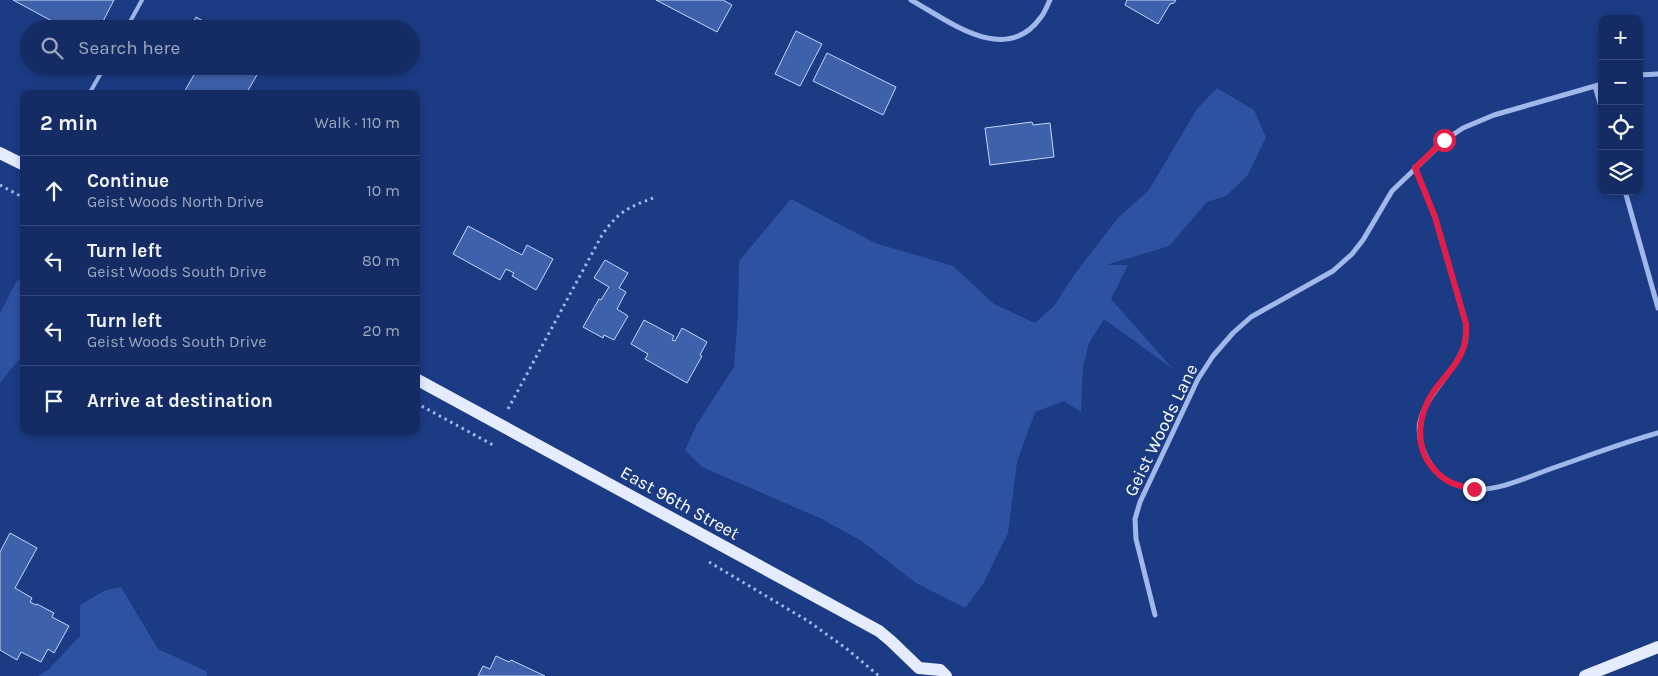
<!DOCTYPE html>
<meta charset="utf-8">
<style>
:root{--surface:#142c63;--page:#1d3469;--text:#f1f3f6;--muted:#9da7be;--line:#334878}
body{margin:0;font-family:Karla,sans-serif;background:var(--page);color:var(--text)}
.controls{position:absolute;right:15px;top:15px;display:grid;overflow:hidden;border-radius:10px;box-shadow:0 2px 8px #0003}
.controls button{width:45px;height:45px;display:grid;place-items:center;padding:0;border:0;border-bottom:1px solid var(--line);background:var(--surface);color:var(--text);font:25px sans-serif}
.stop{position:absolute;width:15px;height:15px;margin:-11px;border:4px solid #e11d48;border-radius:50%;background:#fff}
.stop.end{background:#e11d48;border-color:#fff;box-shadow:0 1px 5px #0008}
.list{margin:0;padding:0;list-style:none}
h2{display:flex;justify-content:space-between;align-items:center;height:65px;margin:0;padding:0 20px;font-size:21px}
h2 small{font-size:16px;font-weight:400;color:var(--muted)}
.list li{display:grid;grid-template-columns:32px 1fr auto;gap:15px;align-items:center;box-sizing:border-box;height:70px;padding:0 20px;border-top:1px solid var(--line)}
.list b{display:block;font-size:19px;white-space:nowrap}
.list p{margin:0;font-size:16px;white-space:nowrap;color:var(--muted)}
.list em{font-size:16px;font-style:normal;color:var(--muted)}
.icon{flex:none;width:28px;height:28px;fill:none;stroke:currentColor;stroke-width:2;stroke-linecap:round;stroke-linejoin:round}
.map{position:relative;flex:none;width:1658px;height:676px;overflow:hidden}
.search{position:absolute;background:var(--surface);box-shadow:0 2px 8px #0003;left:20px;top:20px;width:400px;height:55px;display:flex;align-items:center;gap:12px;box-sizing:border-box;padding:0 18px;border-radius:28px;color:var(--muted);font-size:19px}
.panel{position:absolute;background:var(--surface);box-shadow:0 2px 8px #0003;left:20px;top:90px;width:400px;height:345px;border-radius:10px}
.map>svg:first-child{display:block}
.green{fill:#2e52a2}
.building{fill:#3e61ab;stroke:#c5d6f8}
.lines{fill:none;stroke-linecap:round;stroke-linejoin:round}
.path{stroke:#a1b8eb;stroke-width:3;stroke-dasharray:2.5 4;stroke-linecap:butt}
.lane{stroke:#a1b8eb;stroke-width:4}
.street{stroke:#a1b8eb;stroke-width:5}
.primary{stroke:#e5ecff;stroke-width:12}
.route{stroke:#e11d48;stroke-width:6}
.labels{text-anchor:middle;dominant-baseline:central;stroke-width:4.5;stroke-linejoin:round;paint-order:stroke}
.street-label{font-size:18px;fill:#fff;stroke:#1b3b84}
</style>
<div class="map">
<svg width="1658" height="676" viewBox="0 0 1658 676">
<rect width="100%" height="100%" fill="#1b3b84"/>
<path class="green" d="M1217,88L1254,110L1266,137L1248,175L1226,196L1207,202L1169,246L1106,265H1128L1111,299L1173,369L1104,319L1089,343L1083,367L1081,412L1064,401L1035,412L1017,462L1008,533L983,584L965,608L916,583L863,542L822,519L702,467L685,450L697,424L734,367L738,314L739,261L791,199L875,243L953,266L994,304L1035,323L1054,306L1074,275L1118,218L1149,190L1197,109Z
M24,276V353L0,383V313L16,282Z
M121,587L158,649L206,671L207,676H38L48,670L80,636V605L106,590Z"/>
<path class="building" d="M13,0H114L99,29H62L63,27Z
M656,0H723L732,5L717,32Z
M1127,0H1176L1174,3L1170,4L1158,24L1125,5Z
M196,17L217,29H189Z
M796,31L822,44L800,86L775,74Z
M827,53L896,87L883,115L813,81Z
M199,66H262L246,94H183Z
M1032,122L1033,125L1050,123L1054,157L990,165L985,128Z
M468,226L522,255L527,245L553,259L536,290L512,276L514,273L506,269L500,280L453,254Z
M605,260L628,273L619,288L626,292L617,309L628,316L614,340L604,335L603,338L583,327L599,299L601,300L609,287L594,278Z
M644,320L674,336L672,340L675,341L682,328L707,342L700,355L702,356L687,383L645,359L648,354L631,344Z
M10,533L37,548L15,588L32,598L30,602L36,605L37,604L54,613L52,617L69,626L54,653L48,649L41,662L21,652L17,660L0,650V552Z
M496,656L509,662L511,660L545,676H478L483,666L490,669Z"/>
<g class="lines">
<path class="path" d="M0,185L24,198
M416,403L493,445
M508,409L602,235C618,212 627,208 653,198
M709,562L808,621L847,649L879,676"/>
<path class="lane" d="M126,29L142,0
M89,94L105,66"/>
<path class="street" d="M911,0C949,21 1006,67 1041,17C1045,12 1047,6 1050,0
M1639,75L1658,74
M1595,86L1602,110
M1415,167L1435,217L1466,324C1466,330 1466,337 1465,343C1456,373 1427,391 1420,422C1417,435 1423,454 1431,465C1441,480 1455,486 1472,489C1497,492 1530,476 1553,468C1588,456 1622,443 1658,433
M1625,191L1658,308
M1155,615L1136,539L1135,519L1140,502L1198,379L1213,356L1233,333L1251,317L1333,271L1352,254L1363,240L1392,191L1445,140L1463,128L1494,115L1602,84"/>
<path class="primary" d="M0,153L24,165
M416,379L879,631L891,641L919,668L940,670L946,676
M1585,676L1658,647"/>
</g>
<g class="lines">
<path class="route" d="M1444,140L1415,168L1435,217L1466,324C1466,334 1466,344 1461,354C1454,369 1441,380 1432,394C1419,414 1415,443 1429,463C1442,481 1453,485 1474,489"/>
</g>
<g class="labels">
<g class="street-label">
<text transform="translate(1161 430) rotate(-64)">Geist Woods Lane</text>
<text transform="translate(680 503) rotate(29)">East 96th Street</text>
</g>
</g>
</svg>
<div class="controls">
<button>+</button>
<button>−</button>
<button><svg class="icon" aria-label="locate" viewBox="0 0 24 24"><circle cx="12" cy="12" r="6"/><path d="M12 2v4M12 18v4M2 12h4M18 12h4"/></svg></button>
<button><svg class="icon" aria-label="layers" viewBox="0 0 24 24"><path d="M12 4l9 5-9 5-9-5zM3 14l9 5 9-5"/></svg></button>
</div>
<div class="stop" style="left:1444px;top:140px"></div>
<div class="stop end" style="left:1474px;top:489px"></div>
<div class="search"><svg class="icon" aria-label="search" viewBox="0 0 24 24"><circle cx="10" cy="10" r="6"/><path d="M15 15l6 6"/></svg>Search here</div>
<section class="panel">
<h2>2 min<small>Walk · 110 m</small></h2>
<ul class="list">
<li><svg class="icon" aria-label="ahead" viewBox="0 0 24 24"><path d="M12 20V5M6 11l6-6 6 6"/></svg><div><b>Continue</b><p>Geist Woods North Drive</p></div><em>10 m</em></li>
<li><svg class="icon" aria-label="left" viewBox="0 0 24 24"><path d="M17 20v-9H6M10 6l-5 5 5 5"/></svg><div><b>Turn left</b><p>Geist Woods South Drive</p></div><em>80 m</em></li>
<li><svg class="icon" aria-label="left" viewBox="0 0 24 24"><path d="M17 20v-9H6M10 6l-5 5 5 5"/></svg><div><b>Turn left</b><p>Geist Woods South Drive</p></div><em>20 m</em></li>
<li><svg class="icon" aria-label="arrive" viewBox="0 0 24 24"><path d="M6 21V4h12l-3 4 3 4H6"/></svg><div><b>Arrive at destination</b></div></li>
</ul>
</section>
</div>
